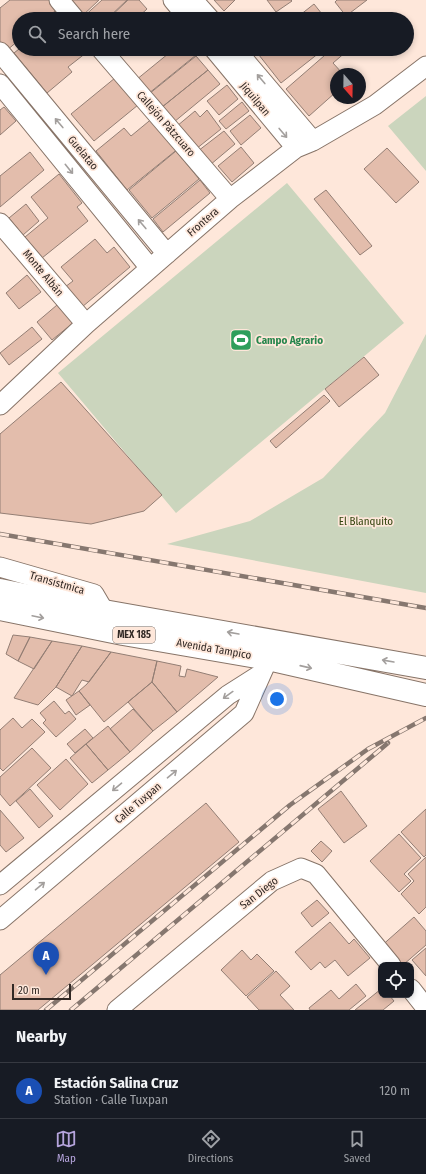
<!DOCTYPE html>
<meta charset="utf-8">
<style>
:root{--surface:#171b24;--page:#20242c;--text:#f1f3f6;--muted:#9ea1a6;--line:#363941;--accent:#b5a4dc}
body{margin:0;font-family:"Fira Sans Condensed",sans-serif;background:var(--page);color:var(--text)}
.controls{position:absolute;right:12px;bottom:12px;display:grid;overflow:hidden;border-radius:8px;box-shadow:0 2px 6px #0003}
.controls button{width:36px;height:36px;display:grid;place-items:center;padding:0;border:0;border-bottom:1px solid var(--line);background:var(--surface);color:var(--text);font:20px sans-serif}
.compass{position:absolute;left:330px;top:68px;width:36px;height:36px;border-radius:50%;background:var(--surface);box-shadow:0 2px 6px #0003;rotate:160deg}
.scale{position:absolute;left:12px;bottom:10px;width:59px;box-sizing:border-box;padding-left:4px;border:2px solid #322925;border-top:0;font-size:11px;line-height:14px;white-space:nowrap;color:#322925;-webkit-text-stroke:3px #fee7da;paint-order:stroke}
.you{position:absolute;left:277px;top:699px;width:14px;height:14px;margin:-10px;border:3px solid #fff;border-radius:50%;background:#1a73e8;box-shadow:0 0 0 6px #1a73e833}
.badge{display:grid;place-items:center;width:26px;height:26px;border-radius:50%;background:var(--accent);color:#fff;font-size:13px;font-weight:700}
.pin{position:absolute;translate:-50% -33px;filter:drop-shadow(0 1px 2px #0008)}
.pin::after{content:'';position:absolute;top:21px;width:14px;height:12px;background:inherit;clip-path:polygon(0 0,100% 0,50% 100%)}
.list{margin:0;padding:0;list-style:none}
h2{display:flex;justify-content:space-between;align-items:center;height:52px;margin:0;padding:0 16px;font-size:17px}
h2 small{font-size:13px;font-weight:400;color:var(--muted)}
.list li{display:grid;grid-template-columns:26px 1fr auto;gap:12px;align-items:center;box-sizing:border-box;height:56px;padding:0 16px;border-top:1px solid var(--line)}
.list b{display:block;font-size:15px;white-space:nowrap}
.list p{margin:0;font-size:13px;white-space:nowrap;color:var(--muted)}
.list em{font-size:13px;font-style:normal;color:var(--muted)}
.icon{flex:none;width:22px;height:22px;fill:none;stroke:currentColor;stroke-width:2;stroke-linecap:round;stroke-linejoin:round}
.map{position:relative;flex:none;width:426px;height:1010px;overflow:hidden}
.search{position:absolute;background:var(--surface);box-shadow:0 2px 6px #0003;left:12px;right:12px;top:12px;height:44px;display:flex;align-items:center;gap:10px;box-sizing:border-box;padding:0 14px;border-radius:22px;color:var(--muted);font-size:15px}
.sheet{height:108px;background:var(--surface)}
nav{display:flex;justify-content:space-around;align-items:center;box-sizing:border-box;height:56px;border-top:1px solid var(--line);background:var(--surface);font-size:11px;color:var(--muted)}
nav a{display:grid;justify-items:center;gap:2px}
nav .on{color:var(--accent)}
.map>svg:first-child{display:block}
.green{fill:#cbd5bd}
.building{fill:#e3bdac;stroke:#937e74}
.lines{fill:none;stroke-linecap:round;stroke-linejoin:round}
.minor-casing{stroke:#877468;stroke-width:21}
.primary-casing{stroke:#877468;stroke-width:24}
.minor{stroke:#fff;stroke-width:19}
.primary{stroke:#fff;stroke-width:22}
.rail-casing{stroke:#86776f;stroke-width:4.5}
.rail{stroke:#fee7da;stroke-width:3;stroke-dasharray:9;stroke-linecap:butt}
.oneway{stroke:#a39f9d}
.labels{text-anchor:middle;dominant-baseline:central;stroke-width:3.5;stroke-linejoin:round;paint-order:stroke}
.shield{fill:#fee7da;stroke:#6f625b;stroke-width:1}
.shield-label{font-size:10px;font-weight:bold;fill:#322925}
.street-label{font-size:11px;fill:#322925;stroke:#fee7da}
.leisure-label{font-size:11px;font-weight:bold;fill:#27864d;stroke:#fee7da;text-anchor:start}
.park-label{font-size:11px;fill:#33440e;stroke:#fee7da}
</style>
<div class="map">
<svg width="426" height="1010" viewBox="0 0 426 1010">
<rect width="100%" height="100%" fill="#fee7da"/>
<path class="green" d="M426,96V171L388,126Z
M287,183L404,323L176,513L58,373Z
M426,334V593L167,544L250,521L323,478L385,413Z"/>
<path class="building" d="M10,0H52L59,8L45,19H19V40L6,51L0,44V8Z
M67,0H99L80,18Z
M102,0H127L107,19H81Z
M128,0H139L147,9L136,19H108Z
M214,0H235L224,11Z
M267,0H291L292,1L276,12Z
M337,0H367L346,16L335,2Z
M314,4L326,19H295Z
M19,49H91L68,67L72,72L47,93L14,53Z
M174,49H190L196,55L148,94L136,80Z
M256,49H324L281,83L255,50Z
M332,49H345L347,51L333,63L343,74H336V92L309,116L286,89Z
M196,56L208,70L161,108L149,94Z
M208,70L220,84L174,122L162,107Z
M115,78L138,105L94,141L71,114Z
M227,85L238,99L219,115L207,101Z
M242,102L249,111L226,129L219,121Z
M4,107L16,121L0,135V110Z
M207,110L221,129L196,149L177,126L195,111L200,117Z
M250,115L261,128L241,145L230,131Z
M154,117L179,148L127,190L96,151L124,128L131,136Z
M224,131L235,144L210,165L198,151Z
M241,147L254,163L232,182L218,166Z
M387,148L419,182L396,203L364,169Z
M176,151L199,179L152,218L129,190Z
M30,152L44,170L0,207V176Z
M59,174L82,203L77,207L88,221L42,258L25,237L48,218L31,197Z
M200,180L210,193L163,232L153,219Z
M326,190L372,246L360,255L314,199Z
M26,204L39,221L23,235L9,218Z
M95,239L107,253L114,247L130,267L82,307L65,287L73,281L61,267Z
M27,275L41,292L19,309L6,293Z
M57,305L73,323L52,340L37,322Z
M32,327L42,339L9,365L0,353Z
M364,357L379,375L339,407L325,389Z
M61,382L162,495L144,511L91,524L0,513V434Z
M324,395L330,401L276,448L270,441Z
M13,635L30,637L18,661L6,654Z
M30,637L52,641L34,669L18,661Z
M52,641L82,646L56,687L38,705L14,698Z
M82,646L111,652L89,682L82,680L72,696L56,687Z
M111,652L157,661L152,682L104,722L79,691L87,684Z
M157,661L181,666L179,676L185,677L187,669L218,677L177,712L152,682Z
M152,682L177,712L153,731L128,702Z
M79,691L90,705L76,715L66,700Z
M54,701L65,714L69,711L76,719L56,737L43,723L46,720L40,713Z
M133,709L153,731L130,752L110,729Z
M13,718L22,728L32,719L45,732L3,771L0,768V730Z
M108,726L130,752L108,770L86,744Z
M85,729L93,738L75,753L67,744Z
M86,744L108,770L92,783L70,758Z
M32,748L51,768L10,806L0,794V777Z
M66,759L88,784L60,810L37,785Z
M30,789L53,816L39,828L16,801Z
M341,791L367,826L344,843L318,809Z
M206,803L239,842L38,1010H0V975Z
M426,809V855L424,857L401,832Z
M0,810L24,838L6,852L0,845Z
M399,834L421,858L404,874L411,881L399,892L370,861Z
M321,841L332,851L322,862L311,851Z
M426,857V907L419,914L401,894L414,881L408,874Z
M317,900L329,913L312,927L301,913Z
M414,917L426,931V945L403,965H394L379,948Z
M330,922L349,944L354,939L370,958L348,976L335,960L325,968L320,962L311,970L295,952Z
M426,948V976L412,960Z
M242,950L251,960L257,954L274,971L246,996L221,970Z
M276,971L290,986L280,995L294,1010H259L247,997Z
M356,984L366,996L349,1010H310L309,1008L331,990L339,999Z
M381,989V995H389L394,1001L383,1010H355Z"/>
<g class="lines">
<g class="minor-casing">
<path id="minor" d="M59,0L75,19
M173,0L189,19
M193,0L210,19
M101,49L230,199
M214,49L296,148
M235,49L313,141
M0,52L167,254
M0,84L150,268
M0,223L86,324
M0,405L86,324L230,199L296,148L313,141L375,105L426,66
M0,567L94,594L104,611
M0,885L228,695L261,674
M0,920L244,713L268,659L270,645
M411,989L426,1008
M117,1010L272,881L301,868L316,874L391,965"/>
</g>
<g class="primary-casing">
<path id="primary" d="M0,590L104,611L426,668
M0,609L123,634L268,659L426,695"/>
</g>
<use href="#minor" class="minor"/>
<use href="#primary" class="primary"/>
<g class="rail-casing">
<path id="rail" d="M0,534L426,608
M46,1010L290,805L368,749L426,718
M71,1010L388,743"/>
</g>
<use href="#rail" class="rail"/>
</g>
<defs><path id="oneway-shaft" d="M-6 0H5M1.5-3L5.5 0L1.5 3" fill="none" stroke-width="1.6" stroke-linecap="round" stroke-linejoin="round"/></defs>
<g class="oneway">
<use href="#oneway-shaft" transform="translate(261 79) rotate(-130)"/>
<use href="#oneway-shaft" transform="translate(59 123) rotate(-130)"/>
<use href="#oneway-shaft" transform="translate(283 133) rotate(50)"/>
<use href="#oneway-shaft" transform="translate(69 169) rotate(51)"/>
<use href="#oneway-shaft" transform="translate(142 224) rotate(-130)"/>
<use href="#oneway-shaft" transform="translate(38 617) rotate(12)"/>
<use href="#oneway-shaft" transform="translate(233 633) rotate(-170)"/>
<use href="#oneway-shaft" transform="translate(388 661) rotate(-170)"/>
<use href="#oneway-shaft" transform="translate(306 667) rotate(13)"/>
<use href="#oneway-shaft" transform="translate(228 695) rotate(144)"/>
<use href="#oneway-shaft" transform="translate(172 774) rotate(-40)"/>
<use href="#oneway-shaft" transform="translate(117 787) rotate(140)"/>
<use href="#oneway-shaft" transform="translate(40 886) rotate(-40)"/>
</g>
<defs>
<g id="stadium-square" transform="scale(1.15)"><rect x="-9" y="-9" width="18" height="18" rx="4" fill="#2e9e5b" stroke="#fee7da"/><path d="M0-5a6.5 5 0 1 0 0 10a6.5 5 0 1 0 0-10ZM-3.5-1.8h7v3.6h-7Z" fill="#fff"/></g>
</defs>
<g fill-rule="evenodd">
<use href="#stadium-square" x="241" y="340"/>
</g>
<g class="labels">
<rect class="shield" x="113" y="627" width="42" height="16" rx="3"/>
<g class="shield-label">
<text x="134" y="635">MEX 185</text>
</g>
<g class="street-label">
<text transform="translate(255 99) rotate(50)">Jiquilpan</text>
<text transform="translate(166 124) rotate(49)">Callejón Pátzcuaro</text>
<text transform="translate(83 153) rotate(50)">Guelatao</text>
<text transform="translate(203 222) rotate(-41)">Frontera</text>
<text transform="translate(43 273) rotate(50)">Monte Albán</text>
<text transform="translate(57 583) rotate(16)">Transístmica</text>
<text transform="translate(214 649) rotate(10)">Avenida Tampico</text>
<text transform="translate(138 803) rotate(-40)">Calle Tuxpan</text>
<text transform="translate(259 893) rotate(-38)">San Diego</text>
</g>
<g class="leisure-label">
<text x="256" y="340">Campo Agrario</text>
</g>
<g class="park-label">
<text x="366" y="521">El Blanquito</text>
</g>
</g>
</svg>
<div class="controls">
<button><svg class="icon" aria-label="locate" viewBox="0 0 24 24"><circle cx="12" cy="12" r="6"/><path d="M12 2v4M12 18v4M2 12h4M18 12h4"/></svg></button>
</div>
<svg class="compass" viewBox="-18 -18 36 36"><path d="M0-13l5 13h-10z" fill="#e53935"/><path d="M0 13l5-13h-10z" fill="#9ea1a6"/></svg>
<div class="scale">20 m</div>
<div class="you"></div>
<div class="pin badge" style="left:46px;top:975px;background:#1a4fb4">A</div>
<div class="search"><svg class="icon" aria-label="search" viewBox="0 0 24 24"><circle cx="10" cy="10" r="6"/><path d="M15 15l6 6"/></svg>Search here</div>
</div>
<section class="sheet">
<h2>Nearby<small></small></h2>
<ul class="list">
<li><span class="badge" style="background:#1a4fb4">A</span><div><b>Estación Salina Cruz</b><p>Station · Calle Tuxpan</p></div><em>120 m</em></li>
</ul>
</section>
<nav>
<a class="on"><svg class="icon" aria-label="map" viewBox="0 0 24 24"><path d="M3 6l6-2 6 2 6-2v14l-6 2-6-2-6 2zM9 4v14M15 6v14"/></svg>Map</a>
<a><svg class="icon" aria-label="directions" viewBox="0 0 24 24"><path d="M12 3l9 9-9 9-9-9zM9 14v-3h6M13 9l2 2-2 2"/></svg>Directions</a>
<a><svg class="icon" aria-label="saved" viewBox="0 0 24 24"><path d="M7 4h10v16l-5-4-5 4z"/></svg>Saved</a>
</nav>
